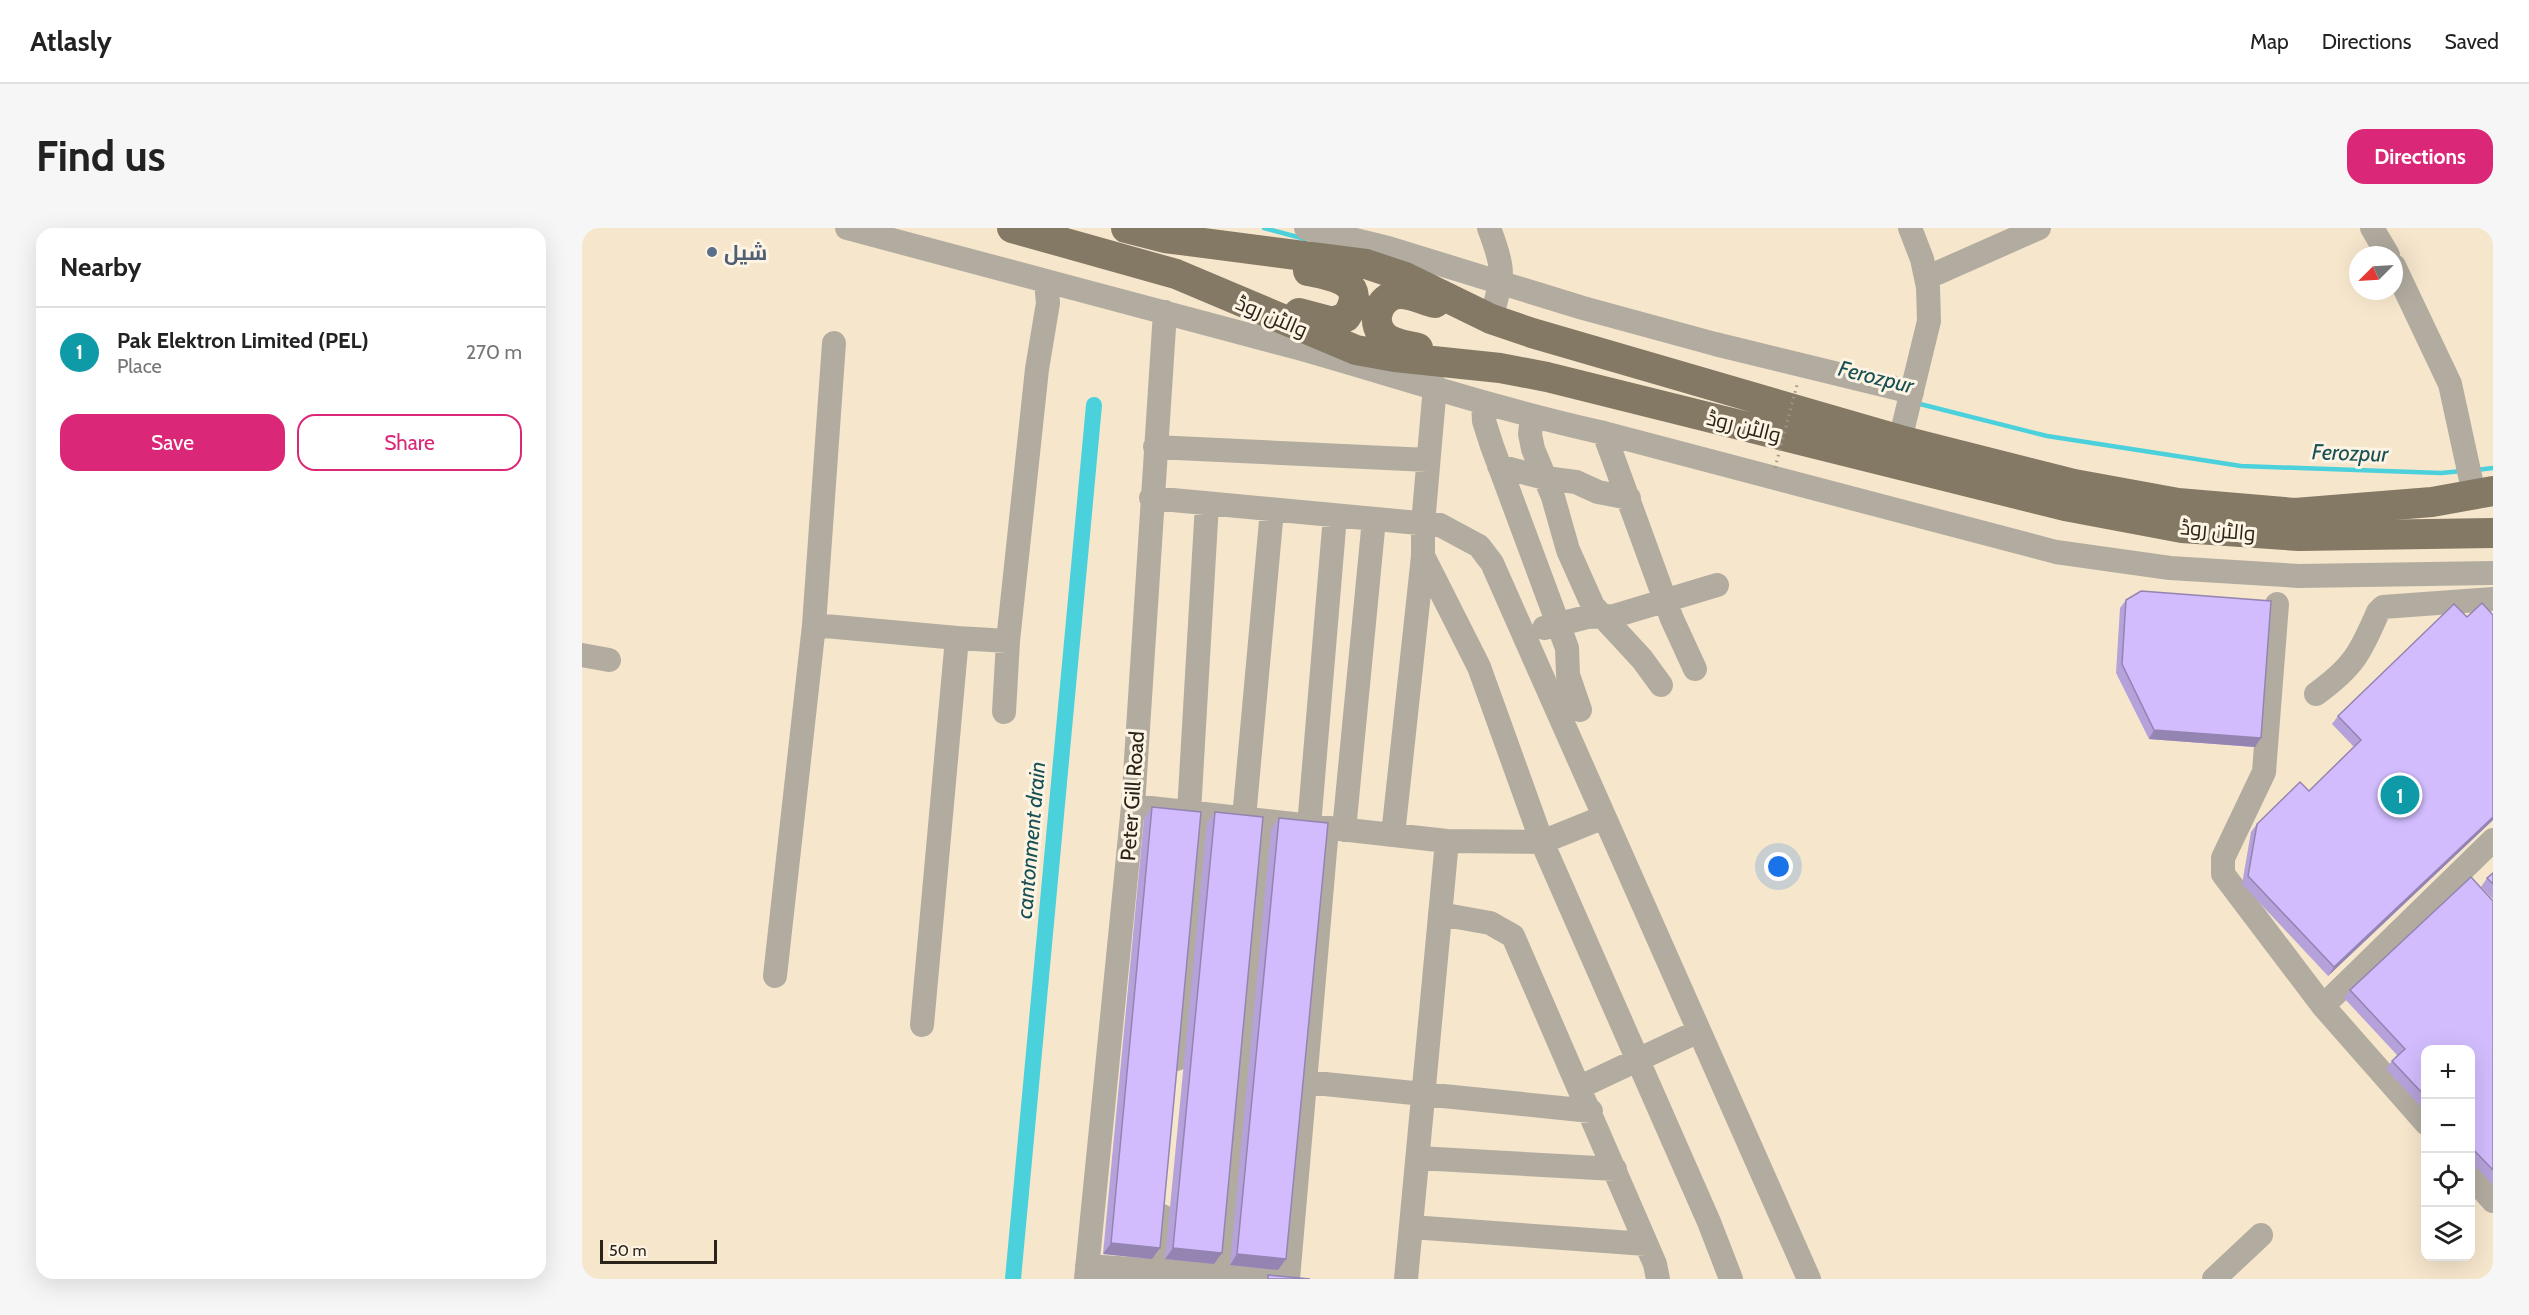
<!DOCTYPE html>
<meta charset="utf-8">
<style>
:root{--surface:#fff;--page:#f6f6f6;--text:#222;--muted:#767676;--line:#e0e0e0;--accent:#db2777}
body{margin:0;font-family:Cabin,Cairo,sans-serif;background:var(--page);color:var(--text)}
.controls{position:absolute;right:18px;bottom:18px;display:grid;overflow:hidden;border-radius:12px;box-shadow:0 6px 24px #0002}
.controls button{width:54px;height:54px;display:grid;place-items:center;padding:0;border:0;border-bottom:2px solid var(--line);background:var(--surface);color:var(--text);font:30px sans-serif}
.compass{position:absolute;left:1767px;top:18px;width:54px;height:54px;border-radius:50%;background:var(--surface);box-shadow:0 6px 24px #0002;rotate:246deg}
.scale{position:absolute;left:18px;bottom:15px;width:117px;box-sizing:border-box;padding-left:6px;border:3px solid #292319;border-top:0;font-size:16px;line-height:21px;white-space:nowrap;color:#292319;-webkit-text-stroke:4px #fef4e4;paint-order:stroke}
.you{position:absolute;left:1197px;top:639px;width:21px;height:21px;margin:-15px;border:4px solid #fff;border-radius:50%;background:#1a73e8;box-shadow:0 0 0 9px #1a73e833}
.badge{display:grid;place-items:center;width:39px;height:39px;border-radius:50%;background:var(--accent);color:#fff;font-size:20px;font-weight:700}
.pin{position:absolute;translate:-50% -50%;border:3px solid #fff;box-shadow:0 2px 6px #0006}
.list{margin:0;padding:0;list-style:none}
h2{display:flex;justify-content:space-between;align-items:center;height:78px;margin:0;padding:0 24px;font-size:26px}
h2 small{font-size:20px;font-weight:400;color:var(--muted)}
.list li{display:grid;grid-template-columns:39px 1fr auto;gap:18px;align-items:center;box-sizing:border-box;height:90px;padding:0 24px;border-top:2px solid var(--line)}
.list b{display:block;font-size:22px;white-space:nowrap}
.list p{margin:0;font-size:20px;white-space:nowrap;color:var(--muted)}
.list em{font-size:20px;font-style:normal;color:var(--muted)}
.actions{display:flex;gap:12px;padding:18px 24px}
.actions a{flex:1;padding:14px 0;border:2px solid var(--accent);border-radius:18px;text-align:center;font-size:21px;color:var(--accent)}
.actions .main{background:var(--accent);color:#fff}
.icon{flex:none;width:33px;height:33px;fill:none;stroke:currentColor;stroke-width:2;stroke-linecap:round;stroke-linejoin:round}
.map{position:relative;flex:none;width:1911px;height:1051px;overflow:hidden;border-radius:18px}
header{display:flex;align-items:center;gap:36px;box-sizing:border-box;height:84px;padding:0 30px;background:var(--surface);border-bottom:2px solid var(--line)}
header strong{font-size:28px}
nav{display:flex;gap:33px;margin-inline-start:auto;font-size:21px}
.intro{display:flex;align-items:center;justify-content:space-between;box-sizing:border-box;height:144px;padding:0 36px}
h1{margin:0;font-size:42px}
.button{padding:15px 27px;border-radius:18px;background:var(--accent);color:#fff;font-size:21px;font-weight:700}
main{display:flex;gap:36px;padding:0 36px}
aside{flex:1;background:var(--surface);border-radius:18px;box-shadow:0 6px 24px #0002}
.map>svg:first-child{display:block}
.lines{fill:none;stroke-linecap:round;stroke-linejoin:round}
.stream{stroke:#4bd1dc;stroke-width:4.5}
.canal{stroke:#4bd1dc;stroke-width:16}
.minor{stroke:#b2aca0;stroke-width:24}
.major{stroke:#847965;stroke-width:30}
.path-bridge{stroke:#a19582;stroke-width:3;stroke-dasharray:1.5 4.5;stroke-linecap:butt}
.wall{fill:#b5a2da}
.shaded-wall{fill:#9384b1}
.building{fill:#d2bcfd;stroke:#9384b1;stroke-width:1.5}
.service-dot{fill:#5c6f8a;stroke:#fef4e4;stroke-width:2}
.labels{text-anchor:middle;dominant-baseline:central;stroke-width:6;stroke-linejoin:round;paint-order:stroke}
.service-label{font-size:21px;font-weight:bold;fill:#4e5e75;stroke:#fef4e4;text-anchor:start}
.street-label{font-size:21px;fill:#292319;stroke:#fef4e4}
.water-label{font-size:22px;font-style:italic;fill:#185155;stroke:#fef4e4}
</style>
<header>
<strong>Atlasly</strong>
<nav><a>Map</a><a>Directions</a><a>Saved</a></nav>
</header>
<div class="intro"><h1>Find us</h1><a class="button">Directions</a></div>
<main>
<aside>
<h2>Nearby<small></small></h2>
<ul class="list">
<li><span class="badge" style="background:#0f9aa8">1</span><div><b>Pak Elektron Limited (PEL)</b><p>Place</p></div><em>270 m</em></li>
</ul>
<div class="actions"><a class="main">Save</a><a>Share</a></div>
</aside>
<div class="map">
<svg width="1911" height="1051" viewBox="0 0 1911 1051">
<rect width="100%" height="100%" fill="#f6e6cc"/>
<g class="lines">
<path class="stream" d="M682,0L723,11
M1334,175L1465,208L1659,238L1859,245L1880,243
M1894,242L1911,240"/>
<path class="canal" d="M431,1051L512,177"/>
<path class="minor" d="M265,0C415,41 566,79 716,120C818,149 918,182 1022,205L1474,324L1588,340L1717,348L1911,345
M724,0L806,20L1001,80L1133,116L1330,164
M907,0C924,45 921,46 909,91
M1790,0L1806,27
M1812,38L1868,156L1892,266
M1344,50L1457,0
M252,115L232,397L375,410
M901,174L902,193L910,218L985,420L986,447L998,482
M950,189L948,206L951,221L971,269L986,322L1011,378L1060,431L1079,457
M1022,205L1090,391L1113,441
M1318,212L1347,93L1346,59L1340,31L1328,0
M573,219L846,232
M917,238L963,250L994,254L1016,264L1047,270
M569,270L858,297L897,318L910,335L1227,1051
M841,328L897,439L960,614L1127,994L1149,1051
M1695,376L1682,544L1641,630V646L1741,778L1844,895
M962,400L1005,389L1032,388L1135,357
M0,427L27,432
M1734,466C1771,439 1778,426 1796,384L1801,379L1911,371
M422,484L426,413
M551,578L865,613L960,614L1022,589
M607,584L625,276
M662,590L690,282
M727,598L753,288
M762,602L792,291
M811,607L841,328V296L853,158
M858,686L908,695L931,708L1073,1036L1076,1051
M193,748L232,397
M1741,778L1911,612
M340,797L375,410L426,413L455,141L466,75L464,54
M595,831L619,586
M723,854L1009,883
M998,859L1117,803
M836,930L1033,941
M1888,947L1911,973
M829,999L1064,1016
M505,1038L701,1051
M575,1042L580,988
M637,1047L682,593
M504,1051L551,578L583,84
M706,1051L745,600
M824,1051L865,613
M1632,1051L1679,1007"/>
<path class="major" d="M430,0L594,46L774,122L813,129L918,140L965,149L1483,278L1600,300L1717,308L1911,305
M544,0L583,10L784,36L823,49L909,91L950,105L1318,212L1492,256L1596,275L1713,285L1850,274L1911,263
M717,85L751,94L764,89C788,54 752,48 726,43
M836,120C824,117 809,116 801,107C788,93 797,69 816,66C828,65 841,72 853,75"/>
<path class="path-bridge" d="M1193,240L1215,157"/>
</g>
<path class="wall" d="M1544,372L1673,519L1567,511L1534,445L1538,380Z
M1911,387V592L1746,748L1660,656L1669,604L1675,596L1727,563L1772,519L1750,496L1756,488L1885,389Z
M570,579V1031L521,1026L562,590Z
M633,584L632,1036L583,1031L625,595Z
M697,590L704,1031L696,1042L648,1037L689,601Z
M1911,645V671L1899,659L1905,650Z
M1911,673V957L1888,933V822H1844V884L1804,841L1810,833L1815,827L1762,770L1768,762Z"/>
<path class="shaded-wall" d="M1572,502L1679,510L1673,519L1567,511Z
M1911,589V592L1746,748L1752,739Z
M529,1015L578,1020L570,1031L521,1026Z
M591,1020L640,1025L632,1036L583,1031Z
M655,1026L704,1031L696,1042L648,1037Z"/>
<path class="building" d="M1559,363L1689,373L1679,510L1572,502L1540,436L1544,372Z
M1900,375L1911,387V589L1752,739L1666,648L1675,596L1718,554L1727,563L1779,512L1756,488L1872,376L1885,389Z
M570,579L619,584L578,1020L529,1015Z
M633,584L681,589L640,1025L591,1020Z
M697,590L746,595L704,1031L655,1026Z
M1911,645V656L1905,650Z
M1889,649L1911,673V942L1888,918V822H1844V869L1810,833L1823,821L1768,762Z
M686,1047L728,1051H686Z"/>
<circle class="service-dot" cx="130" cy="24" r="6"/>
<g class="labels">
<g class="service-label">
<text x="142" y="24">شیل</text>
</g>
<g class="street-label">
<text transform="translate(690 88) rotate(23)">والٹن روڈ</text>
<text transform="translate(1162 198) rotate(14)">والٹن روڈ</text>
<text transform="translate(1636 302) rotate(5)">والٹن روڈ</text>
<text transform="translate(550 568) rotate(-86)">Peter Gill Road</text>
</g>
<g class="water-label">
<text transform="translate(1294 149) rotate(14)">Ferozpur</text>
<text transform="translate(1768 225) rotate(2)">Ferozpur</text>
<text transform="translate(449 612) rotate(-85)">cantonment drain</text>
</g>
</g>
</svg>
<div class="controls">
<button>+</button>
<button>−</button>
<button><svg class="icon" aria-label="locate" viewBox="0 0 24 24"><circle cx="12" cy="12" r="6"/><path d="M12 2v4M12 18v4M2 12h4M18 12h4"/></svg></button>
<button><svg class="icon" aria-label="layers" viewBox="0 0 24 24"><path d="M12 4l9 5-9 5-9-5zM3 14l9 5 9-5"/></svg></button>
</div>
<svg class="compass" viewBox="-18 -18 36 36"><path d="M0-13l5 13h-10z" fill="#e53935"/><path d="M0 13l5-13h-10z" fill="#767676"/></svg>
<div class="scale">50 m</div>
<div class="you"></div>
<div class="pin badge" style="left:1818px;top:567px;background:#0f9aa8">1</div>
</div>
</main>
